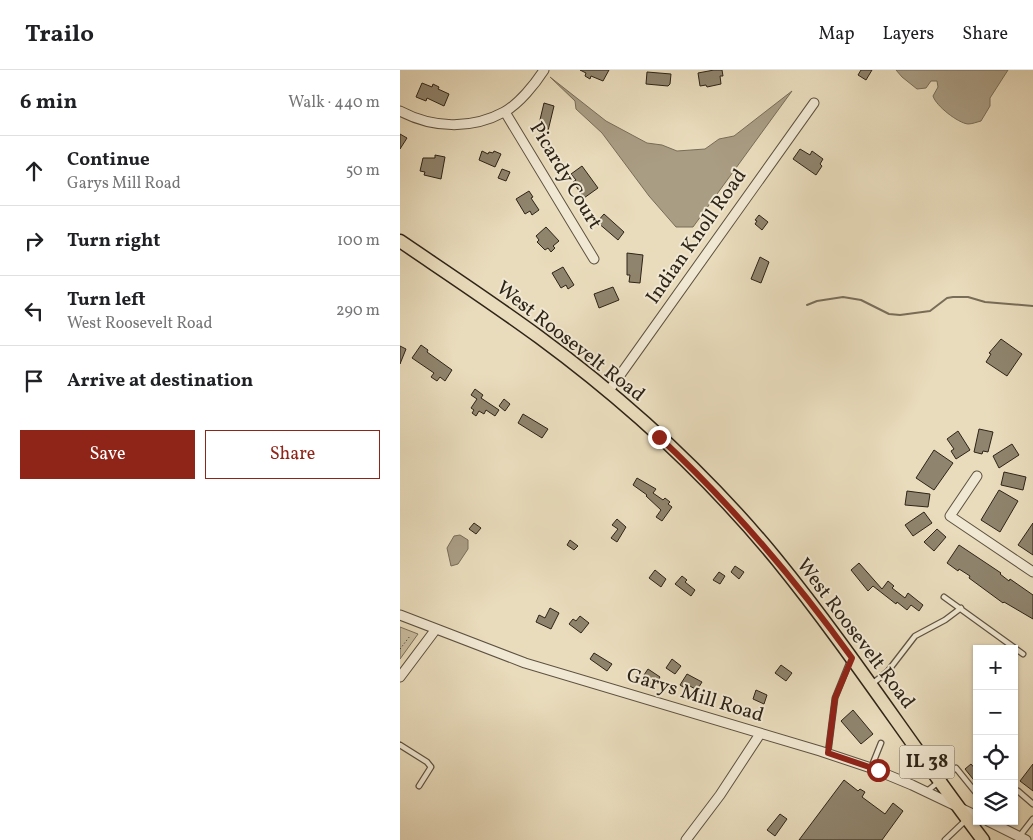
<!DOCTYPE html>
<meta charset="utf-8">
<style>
:root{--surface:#fff;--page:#f6f6f6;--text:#202124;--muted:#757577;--line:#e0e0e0;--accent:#8f2418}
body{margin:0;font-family:Vollkorn,serif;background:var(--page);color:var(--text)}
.controls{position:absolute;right:15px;bottom:15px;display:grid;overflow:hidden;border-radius:0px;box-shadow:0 1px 4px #0004}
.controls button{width:45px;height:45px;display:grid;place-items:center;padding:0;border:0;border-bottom:1px solid var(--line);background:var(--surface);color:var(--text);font:25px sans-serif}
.stop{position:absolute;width:15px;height:15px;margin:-11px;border:4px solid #8f2418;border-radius:50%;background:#fff}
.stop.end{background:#8f2418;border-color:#fff;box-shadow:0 1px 5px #0008}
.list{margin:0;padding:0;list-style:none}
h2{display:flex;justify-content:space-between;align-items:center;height:65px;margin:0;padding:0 20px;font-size:21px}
h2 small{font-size:16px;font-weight:400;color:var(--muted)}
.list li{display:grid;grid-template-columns:32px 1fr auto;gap:15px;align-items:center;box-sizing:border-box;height:70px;padding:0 20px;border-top:1px solid var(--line)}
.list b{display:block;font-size:19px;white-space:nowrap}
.list p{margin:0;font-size:16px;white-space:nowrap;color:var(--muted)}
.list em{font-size:16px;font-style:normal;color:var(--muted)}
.actions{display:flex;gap:10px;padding:15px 20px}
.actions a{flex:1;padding:11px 0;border:1px solid var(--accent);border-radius:0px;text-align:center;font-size:18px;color:var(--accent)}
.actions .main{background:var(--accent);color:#fff}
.icon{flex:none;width:28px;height:28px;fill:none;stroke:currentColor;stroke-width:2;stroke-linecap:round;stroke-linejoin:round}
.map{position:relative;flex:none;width:633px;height:770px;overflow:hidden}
header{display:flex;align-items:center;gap:30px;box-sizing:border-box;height:70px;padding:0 25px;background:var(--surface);border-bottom:1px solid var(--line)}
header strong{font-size:24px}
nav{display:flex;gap:28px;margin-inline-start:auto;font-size:18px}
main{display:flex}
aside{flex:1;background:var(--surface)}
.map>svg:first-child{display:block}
.green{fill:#c9bda0;stroke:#7c705c}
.water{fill:#a99d84;stroke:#786d59}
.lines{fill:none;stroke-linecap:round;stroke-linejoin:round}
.stream{stroke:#786d59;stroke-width:2}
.building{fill:#8f846d;stroke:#2e2418}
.lane-casing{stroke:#5d5241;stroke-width:7}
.street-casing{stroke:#5d5241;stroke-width:11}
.primary-casing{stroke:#2e2418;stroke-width:15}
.path{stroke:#2e2418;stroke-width:1;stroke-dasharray:1 2.5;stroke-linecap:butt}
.lane{stroke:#f1e8d3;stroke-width:4.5}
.street{stroke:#f1e8d3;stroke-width:9}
.primary{stroke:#e9dcbc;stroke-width:12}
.route{stroke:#8f2418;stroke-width:6}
.labels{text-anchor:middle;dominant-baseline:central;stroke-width:4;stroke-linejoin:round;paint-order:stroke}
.shield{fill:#f1e8d3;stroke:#685f50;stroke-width:1}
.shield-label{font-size:19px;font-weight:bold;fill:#2e2418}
.street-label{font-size:20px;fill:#2e2418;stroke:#f1e8d3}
</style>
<header>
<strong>Trailo</strong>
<nav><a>Map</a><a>Layers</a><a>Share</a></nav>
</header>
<main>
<aside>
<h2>6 min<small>Walk · 440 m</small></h2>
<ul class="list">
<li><svg class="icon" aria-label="ahead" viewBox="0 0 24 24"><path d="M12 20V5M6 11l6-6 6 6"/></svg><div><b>Continue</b><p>Garys Mill Road</p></div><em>50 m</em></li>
<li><svg class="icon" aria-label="right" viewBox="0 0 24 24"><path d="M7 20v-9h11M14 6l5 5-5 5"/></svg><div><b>Turn right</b></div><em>100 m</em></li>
<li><svg class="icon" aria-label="left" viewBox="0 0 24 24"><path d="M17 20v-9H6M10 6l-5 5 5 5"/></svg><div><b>Turn left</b><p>West Roosevelt Road</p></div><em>290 m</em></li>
<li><svg class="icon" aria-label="arrive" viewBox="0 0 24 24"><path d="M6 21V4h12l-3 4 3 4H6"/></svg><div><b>Arrive at destination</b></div></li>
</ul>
<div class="actions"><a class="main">Save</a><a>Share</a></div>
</aside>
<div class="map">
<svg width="633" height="770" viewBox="0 0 633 770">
<rect width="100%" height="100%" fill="#e9dcbc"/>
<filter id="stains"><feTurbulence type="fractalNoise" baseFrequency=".004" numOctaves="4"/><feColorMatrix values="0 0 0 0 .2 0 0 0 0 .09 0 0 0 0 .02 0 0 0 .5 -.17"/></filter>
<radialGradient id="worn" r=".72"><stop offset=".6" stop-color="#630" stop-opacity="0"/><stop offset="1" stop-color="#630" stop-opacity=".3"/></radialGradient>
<path class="green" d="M0,557L18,564L0,589Z"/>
<path class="water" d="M496,0H608L590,28V36L581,51C577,52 572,54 568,54C558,53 536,36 533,26L538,17L537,11H531L526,18L517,19L502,7Z
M150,7L206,51L247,73L262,75L277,81L305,79L319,69L334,66L392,21L293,157H276L249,126L202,63L176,39L175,31Z
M60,465L68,470V479L58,494L51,496L47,478L54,466Z"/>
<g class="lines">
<path class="stream" d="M407,235L417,231L443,227L461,230L489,244L500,245L530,241L547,228L553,227H568L585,232L633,236"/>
</g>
<path class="building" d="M180,0H209L203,11L191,6L190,9L185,6L186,3Z
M314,0H322L323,6H320L321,14L307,17L306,15L300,16L298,3Z
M461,0H472L466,10L458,5Z
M247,2L271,4L270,14L268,16L246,14Z
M22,13L32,17L33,14L39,17L38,19L49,24L44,36L27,28L26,31L16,27Z
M144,33L154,36L147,65L140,64L141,59L138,58Z
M0,64L7,68L0,79Z
M400,79L410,85L412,81L423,89L420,94L422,96L416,105L393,89Z
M82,81L88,84L89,82L93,83L94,81L101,84L95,97L79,90Z
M35,85L45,87L41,109L24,105L25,102L20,101L23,88H35Z
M182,96L198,118L184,128L173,112L176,110L171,104Z
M102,99L110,102L106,111L98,108Z
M129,121L133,127L131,128L139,140L132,145L130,141L125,144L116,129Z
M204,144L224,162L218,170L197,152Z
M359,145L368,152L362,160L355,154L357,151L355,150Z
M146,157L159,171L153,176L155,178L151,182L148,178L145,180L137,172L139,170L136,166Z
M227,183L243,185L240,213L229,212L230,205H227Z
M360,187L369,192L361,213L351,209Z
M163,197L174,215L168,219L166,215L161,218L152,203Z
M213,217L219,230L199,238L194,224Z
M601,269L622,284L607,306L586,292L591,284L589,283Z
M21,275L28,280L27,282L52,300L45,311L40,307L37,311L31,307L34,303L12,288Z
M0,276L6,279L0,294Z
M75,319L83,325L81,328L99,340L95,346L86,340L84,344L79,341L76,346L72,343L74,340L71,338L77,329L71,325Z
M104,329L110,334L105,341L99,336Z
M123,344L148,359L142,368L118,353Z
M579,359L593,362L588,382L583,381L582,384L574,382Z
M558,361L570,380L556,389L551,381L554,379L547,369Z
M612,374L619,385L599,398L593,386Z
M534,380L553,393L534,420L516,408Z
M604,402L626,407L623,420L601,415Z
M237,408L256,419L253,423L263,430L265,428L270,432L268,434L272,437L262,451L256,447L261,440L246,426L247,425L233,415Z
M599,420L618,431L600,462L581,450Z
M507,421L530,424L528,437L505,435Z
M524,442L532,453L513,466L505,455Z
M217,449L226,457L217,472L211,468L218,459L212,455Z
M74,453L81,458L76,464L69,459Z
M633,453V485L618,475Z
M537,459L546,467L534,481L524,472Z
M170,470L178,476L174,480L167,475Z
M559,475L601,503L600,504L609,511L610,509L633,525V549L604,532L603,533L569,508L570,506L559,499L558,501L547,493Z
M459,493L482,519L488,511L494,516L492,518L505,528L508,523L523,535L519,541L511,535L507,540L497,532L496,534L473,516L468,521L451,500Z
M335,496L344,502L339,509L331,502Z
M255,500L266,509L261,517L249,508Z
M319,502L325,506L320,514L313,510Z
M282,506L287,510L285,512L295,520L291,526L275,514Z
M150,538L159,543L151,559L136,552L139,545L145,548Z
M180,546L189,553L181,563L169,554L173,549L176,551Z
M194,583L212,594L207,601L190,589Z
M272,589L281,596L275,604L266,598Z
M381,595L392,603L386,611L375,603Z
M248,599L260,607L254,616L242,608Z
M287,604L302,612L297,620L288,615L286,619L280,615Z
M356,620L367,625L364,634L353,629Z
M453,640L473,664L461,674L441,651Z
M571,694L577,701V714L565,699Z
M633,694V721L620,711Z
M444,710L458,721L460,719L465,722L462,727L485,744L493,733L503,741L482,770H399Z
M380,744L387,749L375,766L367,760Z"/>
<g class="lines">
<g class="lane-casing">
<path id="lane" d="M544,527L623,584
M472,614L488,601L515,566L545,550L561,538
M0,675L27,692L31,697L19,716
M428,683L435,628L450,591
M471,698L481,673
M618,721L633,734
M526,722L556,698L577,724
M619,767L633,749
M545,770L566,750"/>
</g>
<g class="street-casing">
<path id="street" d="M0,41C32,58 71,60 104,42C119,34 135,14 144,0
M105,42L194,189
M208,322L414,33
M577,406L550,446L633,502
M0,545L125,593L420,681L471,698L512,715L577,746
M0,607L36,559
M588,751L626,770
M286,770L320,725L360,664"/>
</g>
<g class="primary-casing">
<path id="primary" d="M0,171C47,203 94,234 139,267C226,331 309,407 377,490C450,580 513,678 583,770"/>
</g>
<path class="path" d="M0,579L10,566"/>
<use href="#lane" class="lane"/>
<use href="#street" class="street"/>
<use href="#primary" class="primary"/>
</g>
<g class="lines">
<path class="route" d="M259,367C331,434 394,508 452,588L435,628L428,683L478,700"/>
</g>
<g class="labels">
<rect class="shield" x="499.5" y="675.5" width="55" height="33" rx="4"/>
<g class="shield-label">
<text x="527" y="692">IL 38</text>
</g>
<g class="street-label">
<text transform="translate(165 106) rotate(59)">Picardy Court</text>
<text transform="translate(297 167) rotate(-55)">Indian Knoll Road</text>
<text transform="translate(170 272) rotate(38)">West Roosevelt Road</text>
<text transform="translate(455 564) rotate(53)">West Roosevelt Road</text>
<text transform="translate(295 626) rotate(17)">Garys Mill Road</text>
</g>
</g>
<rect width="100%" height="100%" filter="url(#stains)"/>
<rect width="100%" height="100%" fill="url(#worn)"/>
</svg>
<div class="controls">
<button>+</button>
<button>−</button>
<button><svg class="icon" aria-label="locate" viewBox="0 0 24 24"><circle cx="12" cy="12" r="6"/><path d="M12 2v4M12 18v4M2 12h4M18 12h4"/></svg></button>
<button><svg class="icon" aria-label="layers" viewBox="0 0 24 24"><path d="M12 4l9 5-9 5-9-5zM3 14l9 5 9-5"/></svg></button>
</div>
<div class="stop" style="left:478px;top:700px"></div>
<div class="stop end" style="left:259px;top:367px"></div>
</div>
</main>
